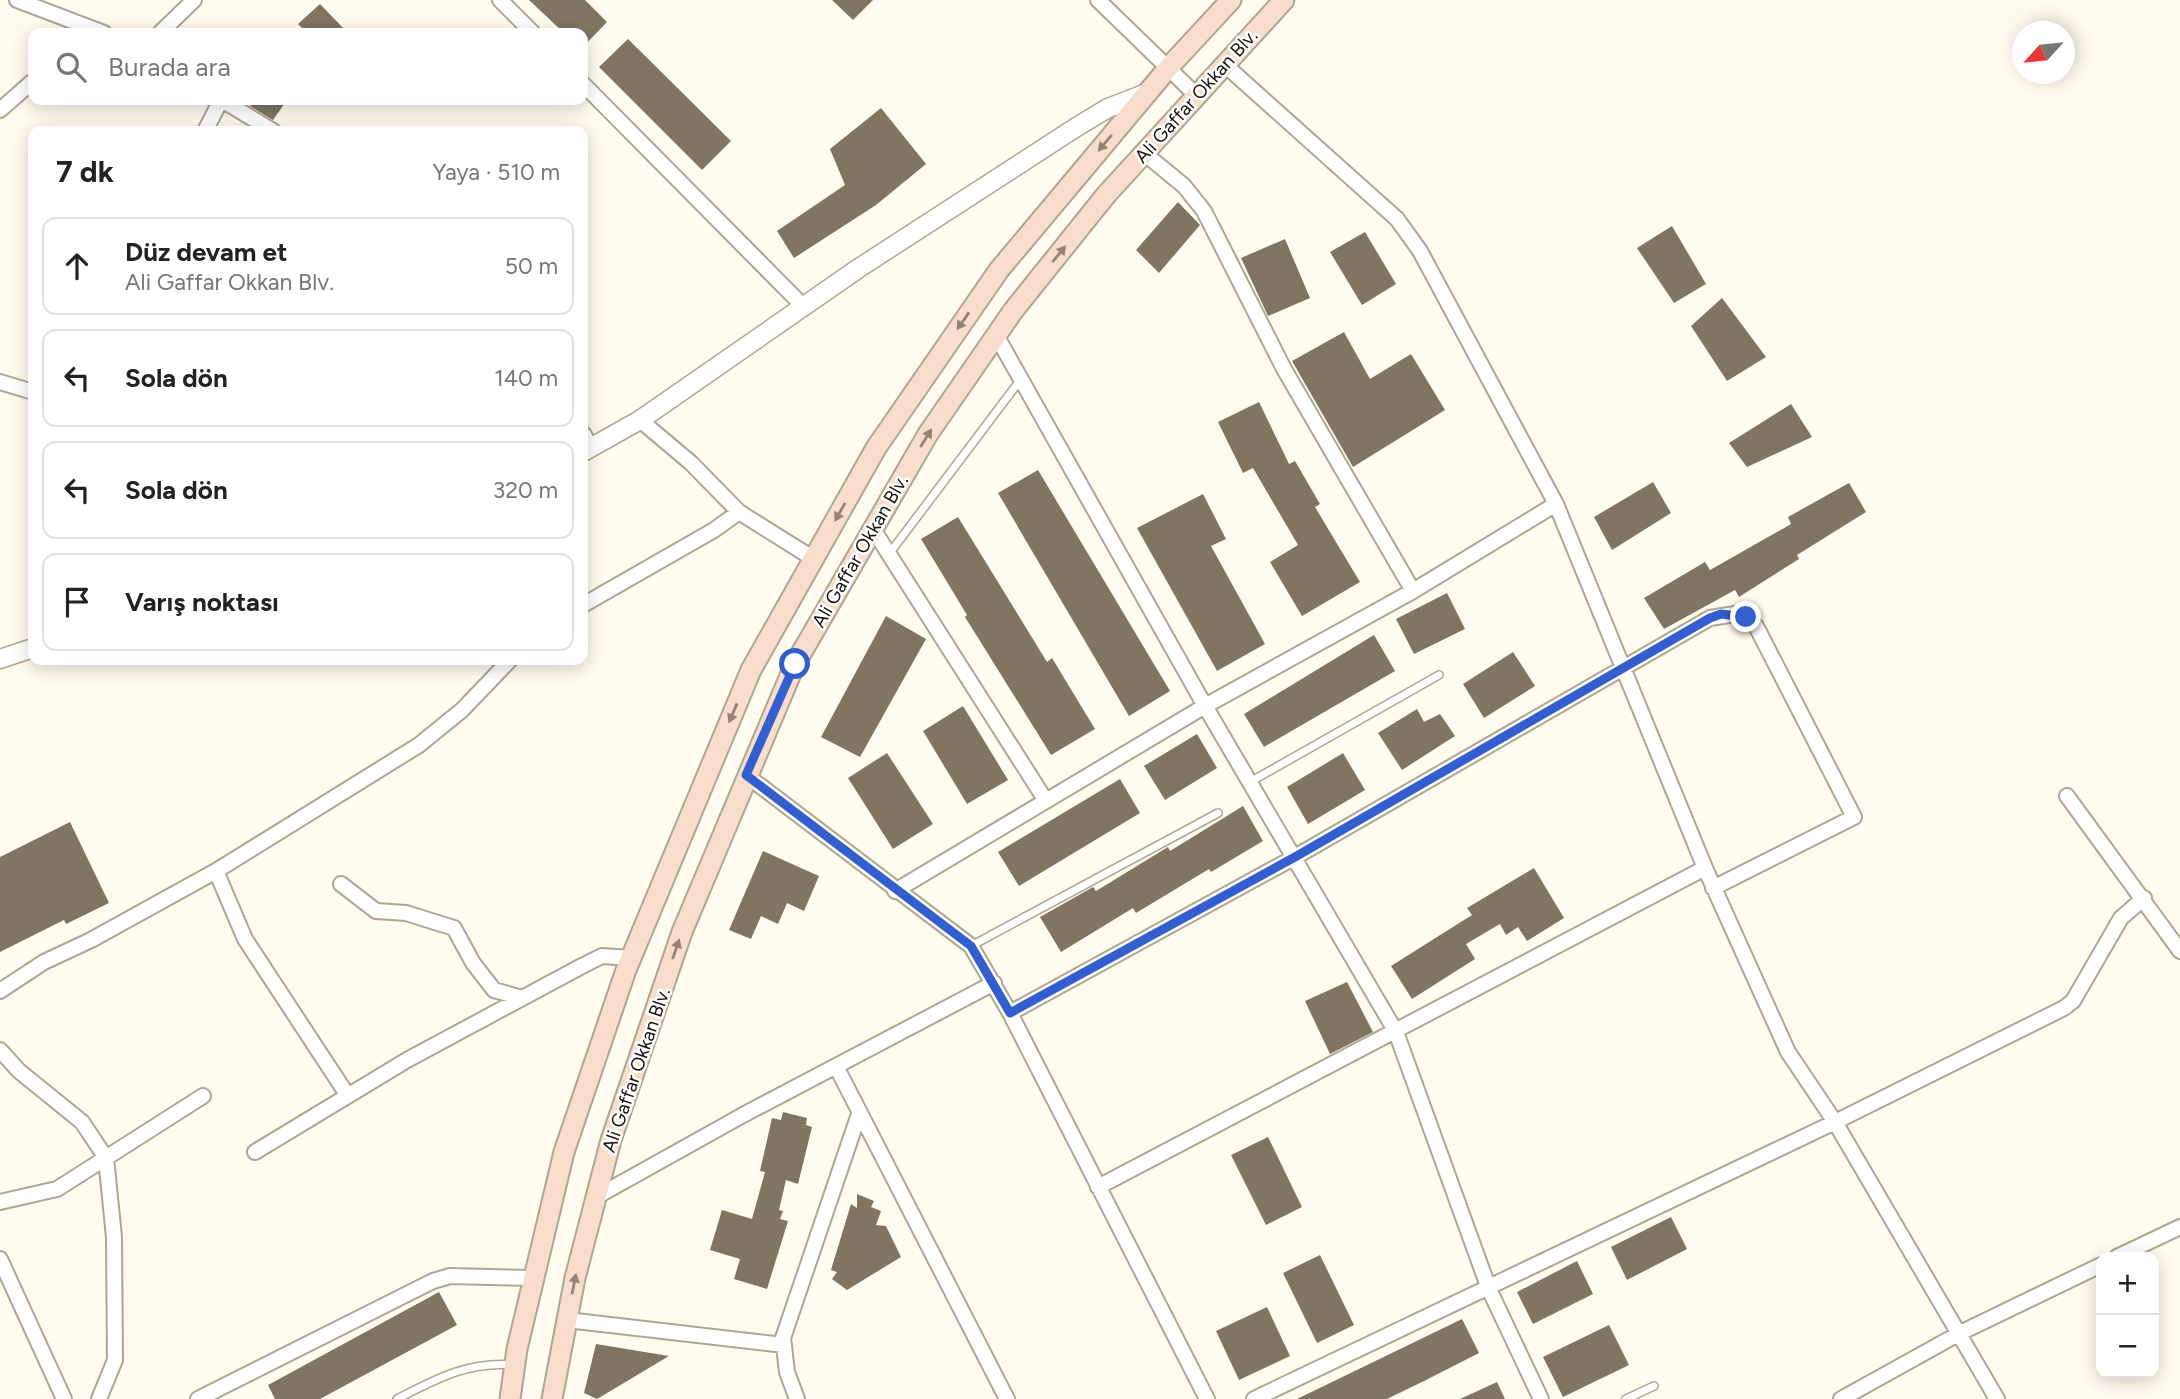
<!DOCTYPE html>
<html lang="tr">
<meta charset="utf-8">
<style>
:root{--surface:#fff;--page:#f6f6f6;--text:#222;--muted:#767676;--line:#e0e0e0}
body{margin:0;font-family:Figtree,sans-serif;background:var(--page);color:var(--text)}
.controls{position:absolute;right:21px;bottom:21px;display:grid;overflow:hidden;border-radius:14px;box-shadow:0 4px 18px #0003}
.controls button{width:63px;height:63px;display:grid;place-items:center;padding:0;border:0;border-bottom:2px solid var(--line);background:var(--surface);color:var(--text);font:35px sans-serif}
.compass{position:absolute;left:2012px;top:21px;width:63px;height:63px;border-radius:50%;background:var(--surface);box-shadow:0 4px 18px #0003;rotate:243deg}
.stop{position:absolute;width:21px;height:21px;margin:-16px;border:5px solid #325ece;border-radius:50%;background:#fff}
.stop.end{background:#325ece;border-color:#fff;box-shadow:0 2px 7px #0008}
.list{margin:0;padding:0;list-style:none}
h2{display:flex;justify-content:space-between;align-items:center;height:91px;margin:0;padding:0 28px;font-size:30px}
h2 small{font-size:23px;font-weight:400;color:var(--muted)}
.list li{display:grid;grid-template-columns:46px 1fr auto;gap:21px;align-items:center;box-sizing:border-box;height:98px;margin:0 14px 14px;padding:0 14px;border:2px solid var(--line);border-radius:14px}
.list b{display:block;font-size:26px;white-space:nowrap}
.list p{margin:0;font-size:23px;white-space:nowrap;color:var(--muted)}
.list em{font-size:23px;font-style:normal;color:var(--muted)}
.icon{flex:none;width:38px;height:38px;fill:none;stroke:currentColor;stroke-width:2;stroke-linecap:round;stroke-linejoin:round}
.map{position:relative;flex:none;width:2180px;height:1399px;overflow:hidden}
.search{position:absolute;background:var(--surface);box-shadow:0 4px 18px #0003;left:28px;top:28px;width:560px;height:77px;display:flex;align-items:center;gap:18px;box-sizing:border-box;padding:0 24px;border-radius:14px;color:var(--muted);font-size:26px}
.panel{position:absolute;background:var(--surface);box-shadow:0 4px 18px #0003;left:28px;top:126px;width:560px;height:539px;border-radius:14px}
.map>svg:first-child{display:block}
.building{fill:#807563}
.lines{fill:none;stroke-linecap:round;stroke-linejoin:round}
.service-casing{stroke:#ada792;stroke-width:10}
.minor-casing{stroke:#ada792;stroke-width:18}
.tertiary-casing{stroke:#ada792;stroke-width:21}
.secondary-casing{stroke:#ada792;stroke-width:23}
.service{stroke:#fff;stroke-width:7}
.minor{stroke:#fff;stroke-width:14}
.tertiary{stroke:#fff;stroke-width:18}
.secondary{stroke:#f8ddcc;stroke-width:19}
.oneway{fill:#938376}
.route{stroke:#325ece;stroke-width:9}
.labels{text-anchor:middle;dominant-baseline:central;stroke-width:5;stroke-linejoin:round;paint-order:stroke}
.street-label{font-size:19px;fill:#17140d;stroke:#fff}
</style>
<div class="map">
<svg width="2180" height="1399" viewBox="0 0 2180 1399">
<rect width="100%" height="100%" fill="#fffbee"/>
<path class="building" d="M529,0H585L607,22L583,47V33H564Z
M832,0H873L853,20Z
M320,4L348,33H307L298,24Z
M628,39L731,141L702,170L599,67Z
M254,100H287L273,120L250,106Z
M881,108L926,164L876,205L794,258L777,231L845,185L830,149Z
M1178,202L1200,225L1159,273L1136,250Z
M1672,226L1706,284L1674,303L1637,248Z
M1365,232L1396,284L1362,305L1330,252Z
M1285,239L1310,298L1268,316L1241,258Z
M1722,298L1766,357L1727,381L1691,326Z
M1344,332L1370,379L1411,354L1445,410L1353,467L1292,361Z
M1259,402L1289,464L1295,461L1320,504L1315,507L1360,582L1302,616L1270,562L1298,545L1253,468L1243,473L1218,422Z
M1791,404L1812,437L1747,467L1729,443Z
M1038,470L1170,691L1129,716L998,493Z
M1653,482L1671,513L1612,550L1594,517Z
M1849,483L1866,512L1797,555L1799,559L1739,597L1735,590L1664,629L1644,598L1705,562L1710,570L1791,524L1788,517Z
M1203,494L1226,539L1211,546L1265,644L1217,671L1137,528Z
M958,517L1047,662L1052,658L1095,729L1051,755L965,617L967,615L921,539Z
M1447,593L1465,629L1414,654L1396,619Z
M886,616L926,639L860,757L821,737Z
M1374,635L1395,671L1264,747L1244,714Z
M1513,652L1535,686L1484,718L1463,684Z
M963,706L1008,780L967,804L923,731Z
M1417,709L1424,722L1440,714L1455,736L1402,770L1378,733Z
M1197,734L1217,768L1165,800L1144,766Z
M887,753L933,824L893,849L848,778Z
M1343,753L1365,790L1308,824L1287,787Z
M1120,779L1140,813L1019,886L998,852Z
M1243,806L1263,841L1211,872L1209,869L1136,913L1133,908L1061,952L1040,917L1093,887L1096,891L1168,847L1170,851Z
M70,822L109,903L66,924L64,920L0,952V857Z
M763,851L819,876L804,911L787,903L778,924L761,916L751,939L729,930Z
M1534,868L1564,918L1527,941L1518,927L1506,935L1500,924L1466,944L1475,959L1412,999L1391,966L1472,915L1467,908Z
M1347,982L1373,1032L1330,1054L1305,1001Z
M783,1112L807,1118L806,1125L812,1127L798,1184L786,1180L779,1210L783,1211L780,1219L788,1221L767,1289L734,1279L740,1259L710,1250L722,1210L752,1219L765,1172L760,1171L772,1118L781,1120Z
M1268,1137L1302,1207L1266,1225L1231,1155Z
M857,1194L874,1201L871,1207L881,1211L876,1225L886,1226L901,1257L847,1290L832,1279L837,1272L831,1270L851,1204L857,1208Z
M1671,1217L1687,1249L1627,1280L1611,1247Z
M1320,1255L1354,1325L1317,1343L1283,1273Z
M1577,1261L1593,1294L1533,1324L1517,1292Z
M439,1292L457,1325L320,1399H275L268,1385Z
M1267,1307L1290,1356L1239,1380L1216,1331Z
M1462,1319L1479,1353L1426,1380L1387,1399H1297Z
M1609,1325L1629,1365L1563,1397L1543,1357Z
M596,1344L669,1356L597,1399L584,1393Z
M1497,1382L1505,1399H1460Z"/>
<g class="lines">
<g class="service-casing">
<path id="service" d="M889,554L1021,379
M1250,782L1439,675
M971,946L1218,813
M397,1399C436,1379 468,1361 514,1365
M1626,1399L1654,1386"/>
</g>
<g class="minor-casing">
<path id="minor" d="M17,0L104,33
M500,0L533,33
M1098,0L1197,96
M160,33L194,0
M1225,65L1397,219L1420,251L1556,504L1705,868L1788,1052L1835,1122L1997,1399
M583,84L804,307
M222,100L273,131
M0,110L33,81
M205,131L221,100
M1144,153L1184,186L1204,211L1284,369L1413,591
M996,335L1205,706L1396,1032L1489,1289L1541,1399
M0,382L33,392
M640,420L691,463L739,512L814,559
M583,433L591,448
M873,529L1046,801
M583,605L714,530L739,512
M746,775L971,946L1010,1013L1207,1399
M2067,796L2180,951
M216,871L245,939L348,1096
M341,884L376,911L406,913L454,928L473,963L494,990L522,998
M895,891L1205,706L1413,591L1556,504
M0,991L44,962L91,940L216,871L419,745L462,710L510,660
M1010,1013L1295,857L1710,618L1735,614L1756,626L1854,817L1713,888
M0,1050L19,1071L82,1122L106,1158L114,1237L115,1360L99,1399
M837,1068L1007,1399
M255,1152L407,1060L580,967L602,956L631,958
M1098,1187L1705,868
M596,1197L743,1115L994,983
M0,1202L57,1189L203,1096
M2117,1257L2180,1227
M0,1259L64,1399
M567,1320L784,1345
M198,1399L433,1281L450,1276L534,1278
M797,1399L787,1372L783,1338L859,1114
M1254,1399L1835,1122L2064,1008L2073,1001L2121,918L2144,898
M1841,1399L1960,1333L2101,1265"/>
</g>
<g class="tertiary-casing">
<path id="tertiary" d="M583,452L640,420L859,268L1075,128L1108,108L1147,93
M0,659L33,648"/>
</g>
<g class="secondary-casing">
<path id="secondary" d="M510,1399L517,1349L564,1152L626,970L751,670L876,448L999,270L1169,67L1231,0
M552,1399L575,1278L611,1140L682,932L795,664L928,434L1013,311L1106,195L1284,0"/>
</g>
<use href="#service" class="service"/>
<use href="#minor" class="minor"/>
<use href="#tertiary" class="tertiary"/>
<use href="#secondary" class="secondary"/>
</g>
<defs><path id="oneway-solid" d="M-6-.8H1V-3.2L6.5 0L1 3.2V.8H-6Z" transform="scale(1.75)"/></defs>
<g class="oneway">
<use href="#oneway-solid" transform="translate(1105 143) rotate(130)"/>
<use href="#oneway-solid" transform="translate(1059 254) rotate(-51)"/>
<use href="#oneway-solid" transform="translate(963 321) rotate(125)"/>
<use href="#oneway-solid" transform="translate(926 438) rotate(-58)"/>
<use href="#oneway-solid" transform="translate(840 512) rotate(119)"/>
<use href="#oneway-solid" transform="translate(733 713) rotate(113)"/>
<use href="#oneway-solid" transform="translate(676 949) rotate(-71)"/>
<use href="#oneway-solid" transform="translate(574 1284) rotate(-79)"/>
</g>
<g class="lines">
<path class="route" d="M795,664L746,775L971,946L1010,1013L1295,857L1710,618L1721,614L1746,617"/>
</g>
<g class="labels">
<g class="street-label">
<text transform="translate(1196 96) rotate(-48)">Ali Gaffar Okkan Blv.</text>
<text transform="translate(860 551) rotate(-60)">Ali Gaffar Okkan Blv.</text>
<text transform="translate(636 1070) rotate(-71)">Ali Gaffar Okkan Blv.</text>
</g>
</g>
</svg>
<div class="controls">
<button>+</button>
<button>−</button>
</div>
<svg class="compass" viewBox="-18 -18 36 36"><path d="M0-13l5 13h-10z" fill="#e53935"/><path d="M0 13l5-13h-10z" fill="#767676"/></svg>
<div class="stop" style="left:795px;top:664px"></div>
<div class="stop end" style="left:1746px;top:617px"></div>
<div class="search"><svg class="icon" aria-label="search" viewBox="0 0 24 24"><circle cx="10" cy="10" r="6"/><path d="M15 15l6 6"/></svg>Burada ara</div>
<section class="panel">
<h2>7 dk<small>Yaya · 510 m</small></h2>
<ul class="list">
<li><svg class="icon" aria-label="ahead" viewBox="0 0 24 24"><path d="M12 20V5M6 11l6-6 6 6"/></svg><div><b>Düz devam et</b><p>Ali Gaffar Okkan Blv.</p></div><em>50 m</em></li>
<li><svg class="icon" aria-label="left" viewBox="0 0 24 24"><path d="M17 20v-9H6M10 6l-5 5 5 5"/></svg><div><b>Sola dön</b></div><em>140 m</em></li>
<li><svg class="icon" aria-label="left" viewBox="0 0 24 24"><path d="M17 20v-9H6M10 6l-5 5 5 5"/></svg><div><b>Sola dön</b></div><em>320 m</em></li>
<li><svg class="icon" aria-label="arrive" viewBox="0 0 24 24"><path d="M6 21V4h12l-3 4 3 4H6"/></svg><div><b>Varış noktası</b></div></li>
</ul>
</section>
</div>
